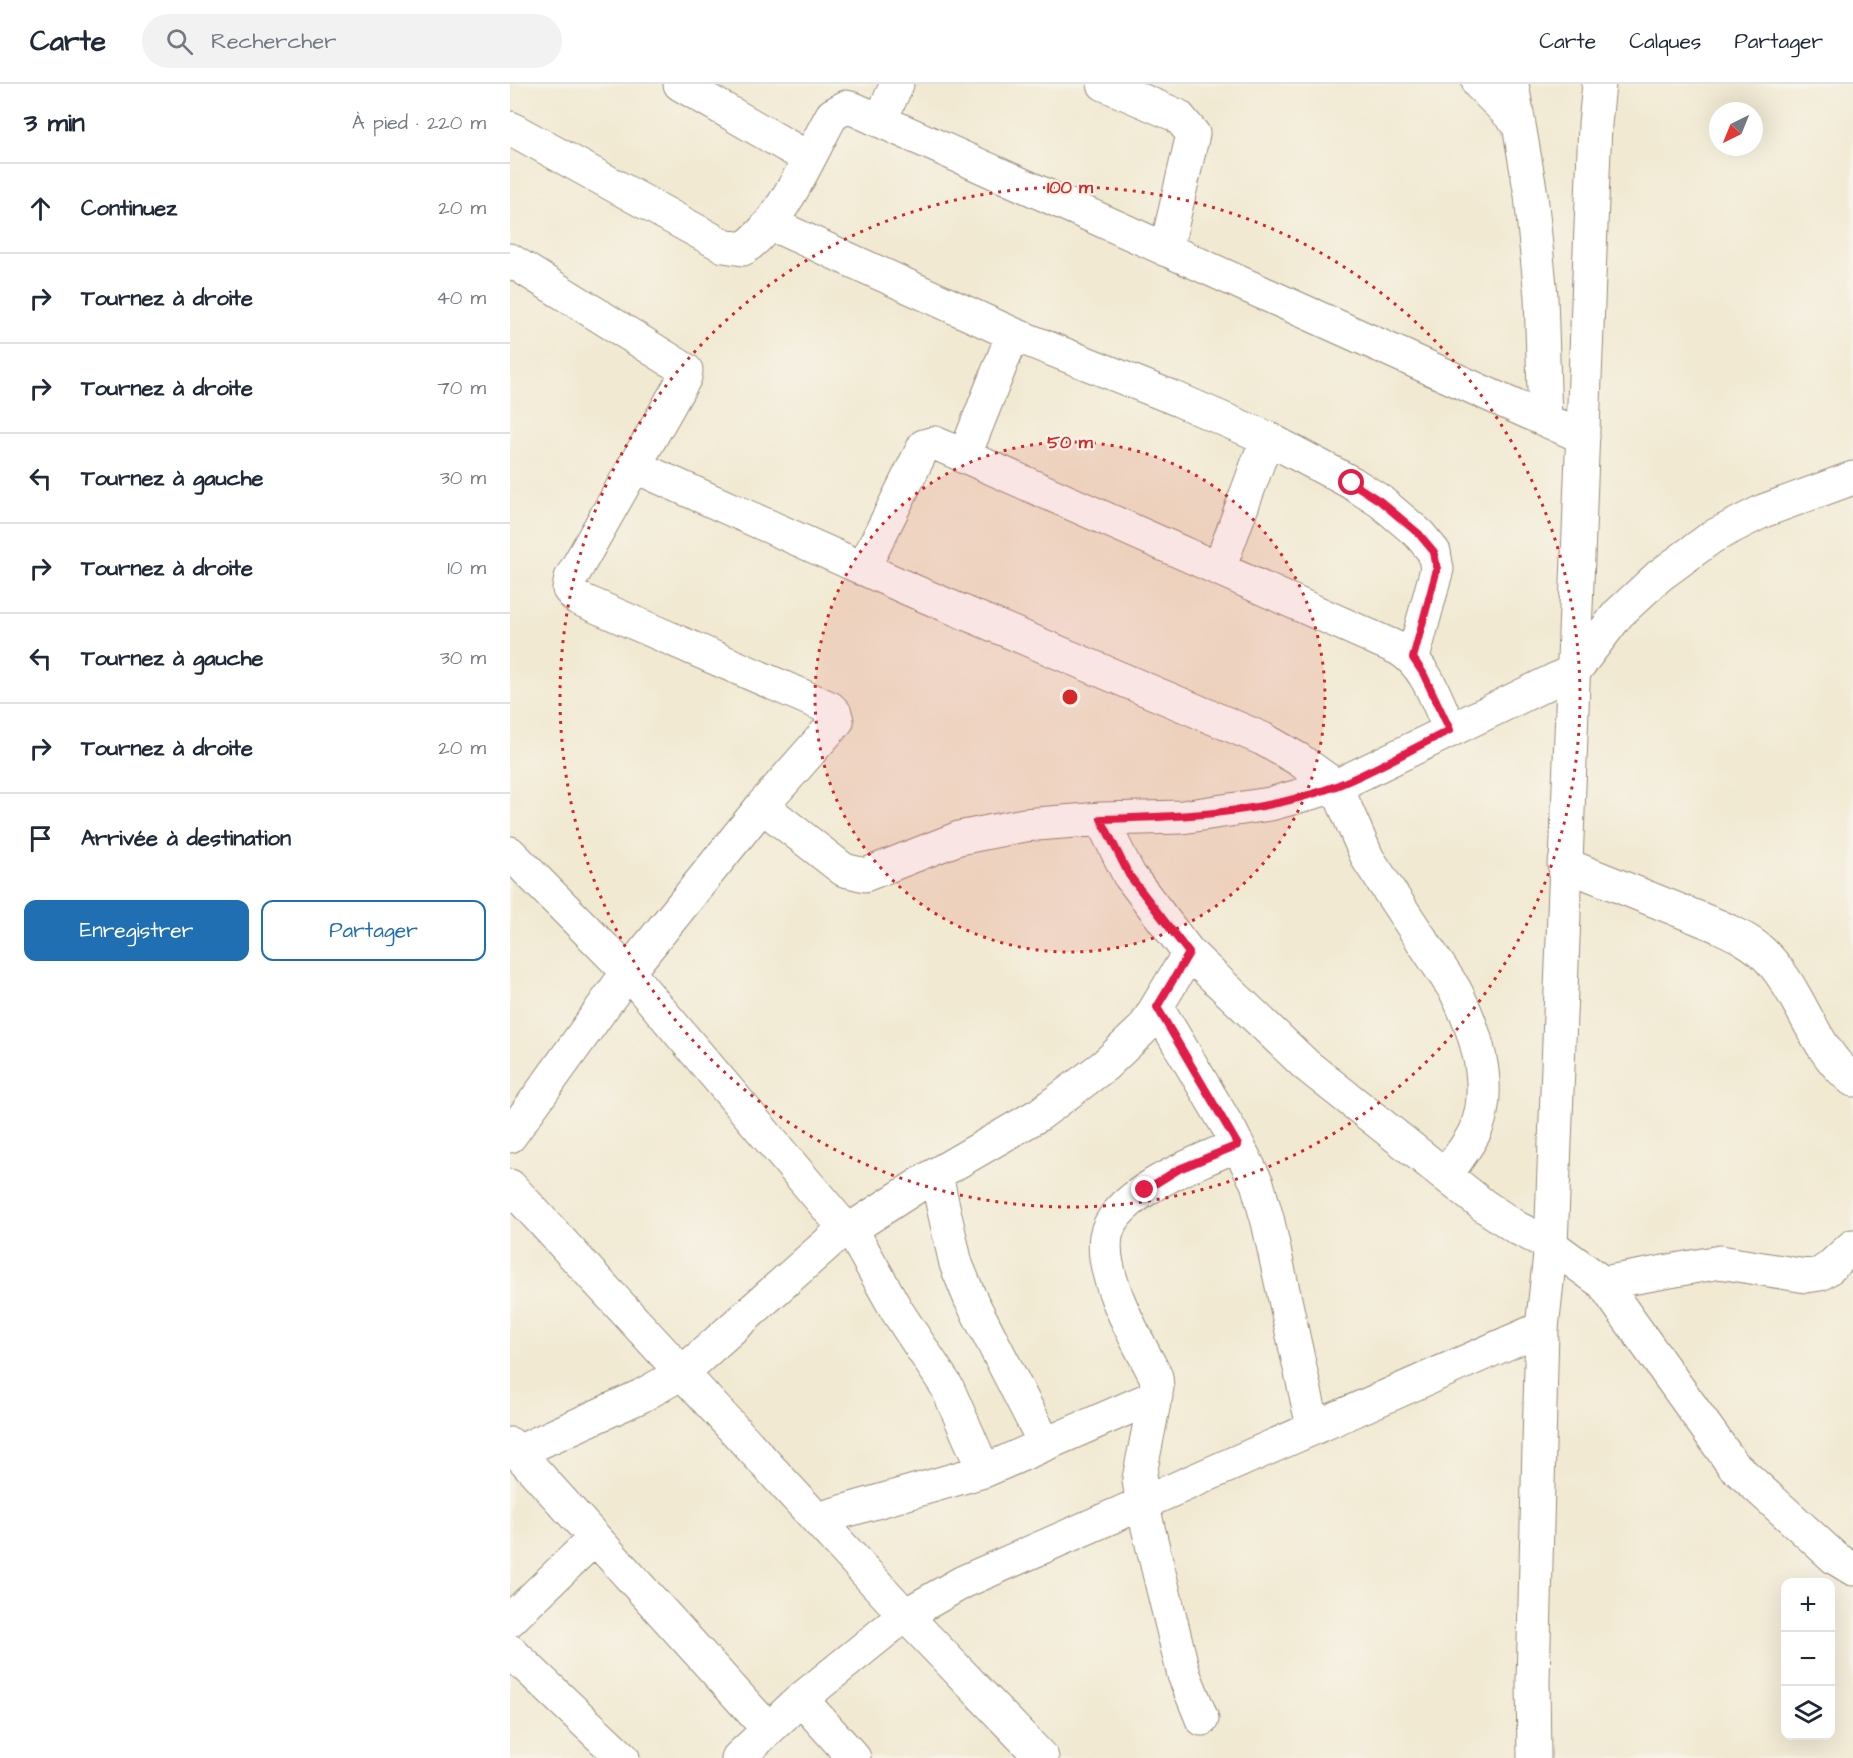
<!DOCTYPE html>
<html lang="fr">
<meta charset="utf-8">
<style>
:root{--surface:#fff;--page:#f2f2f3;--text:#1f2937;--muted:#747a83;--line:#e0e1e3;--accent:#1f6fb2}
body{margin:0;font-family:"Architects Daughter",sans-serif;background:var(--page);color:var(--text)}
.controls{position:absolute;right:18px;bottom:18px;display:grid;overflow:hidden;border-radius:12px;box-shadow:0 6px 24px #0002}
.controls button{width:54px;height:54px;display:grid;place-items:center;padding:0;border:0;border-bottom:2px solid var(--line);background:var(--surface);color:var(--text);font:30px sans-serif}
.compass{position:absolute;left:1199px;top:18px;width:54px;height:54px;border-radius:50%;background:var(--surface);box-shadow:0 6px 24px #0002;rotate:223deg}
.stop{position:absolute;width:18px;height:18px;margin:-14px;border:4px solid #e11d48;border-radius:50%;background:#fff}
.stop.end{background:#e11d48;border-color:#fff;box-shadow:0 2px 6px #0008}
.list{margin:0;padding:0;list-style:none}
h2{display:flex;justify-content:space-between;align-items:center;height:78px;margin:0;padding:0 24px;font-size:26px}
h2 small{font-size:20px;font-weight:400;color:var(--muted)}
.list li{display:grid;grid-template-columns:39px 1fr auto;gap:18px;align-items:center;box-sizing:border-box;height:90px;padding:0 24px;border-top:2px solid var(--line)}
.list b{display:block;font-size:22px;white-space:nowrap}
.list em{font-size:20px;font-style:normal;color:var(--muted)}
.actions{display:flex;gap:12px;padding:18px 24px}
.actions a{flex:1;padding:14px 0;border:2px solid var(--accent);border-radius:12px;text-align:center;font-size:21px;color:var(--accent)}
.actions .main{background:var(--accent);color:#fff}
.icon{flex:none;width:33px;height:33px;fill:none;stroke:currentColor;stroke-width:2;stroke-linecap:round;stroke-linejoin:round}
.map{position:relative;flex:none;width:1343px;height:1674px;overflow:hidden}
header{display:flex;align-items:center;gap:36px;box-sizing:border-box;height:84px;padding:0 30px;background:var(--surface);border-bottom:2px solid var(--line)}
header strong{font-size:28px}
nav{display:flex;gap:33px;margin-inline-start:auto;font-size:21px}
.search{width:420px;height:54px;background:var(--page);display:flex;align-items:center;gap:15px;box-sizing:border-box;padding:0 21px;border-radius:33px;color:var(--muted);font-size:22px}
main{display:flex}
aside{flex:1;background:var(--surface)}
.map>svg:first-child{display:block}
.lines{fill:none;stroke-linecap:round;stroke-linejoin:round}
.street-casing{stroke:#968a78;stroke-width:35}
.secondary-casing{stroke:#968a78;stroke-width:35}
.street{stroke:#fff;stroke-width:33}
.secondary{stroke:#fff;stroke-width:33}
.route{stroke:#e11d48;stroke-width:8}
.ring{fill:none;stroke:#d62828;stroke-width:3;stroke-dasharray:3 6}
.centre{fill:#d62828;stroke:#f7f3e8;stroke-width:3}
.ring-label{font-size:18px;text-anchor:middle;font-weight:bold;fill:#d62828;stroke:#f7f3e8;stroke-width:4.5;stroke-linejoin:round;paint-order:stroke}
</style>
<header>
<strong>Carte</strong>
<div class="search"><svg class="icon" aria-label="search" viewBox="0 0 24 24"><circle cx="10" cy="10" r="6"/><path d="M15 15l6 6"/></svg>Rechercher</div>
<nav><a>Carte</a><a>Calques</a><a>Partager</a></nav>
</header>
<main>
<aside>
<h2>3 min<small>À pied · 220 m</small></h2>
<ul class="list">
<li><svg class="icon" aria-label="ahead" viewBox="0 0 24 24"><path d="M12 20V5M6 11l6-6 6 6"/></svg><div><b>Continuez</b></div><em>20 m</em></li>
<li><svg class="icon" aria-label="right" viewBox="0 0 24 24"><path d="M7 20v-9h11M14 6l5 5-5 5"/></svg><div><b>Tournez à droite</b></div><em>40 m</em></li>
<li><svg class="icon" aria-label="right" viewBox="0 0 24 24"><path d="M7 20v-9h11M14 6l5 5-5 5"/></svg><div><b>Tournez à droite</b></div><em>70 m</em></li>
<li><svg class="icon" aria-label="left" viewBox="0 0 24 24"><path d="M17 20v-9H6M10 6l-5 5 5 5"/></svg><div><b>Tournez à gauche</b></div><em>30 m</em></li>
<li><svg class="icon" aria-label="right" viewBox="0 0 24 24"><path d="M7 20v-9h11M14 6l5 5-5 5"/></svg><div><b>Tournez à droite</b></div><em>10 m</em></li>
<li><svg class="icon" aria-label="left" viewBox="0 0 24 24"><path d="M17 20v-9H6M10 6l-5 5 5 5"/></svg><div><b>Tournez à gauche</b></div><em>30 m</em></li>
<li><svg class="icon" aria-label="right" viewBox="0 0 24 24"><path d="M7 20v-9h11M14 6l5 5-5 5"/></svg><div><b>Tournez à droite</b></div><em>20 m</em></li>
<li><svg class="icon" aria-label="arrive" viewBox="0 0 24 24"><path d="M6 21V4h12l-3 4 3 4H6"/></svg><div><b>Arrivée à destination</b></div></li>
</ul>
<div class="actions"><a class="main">Enregistrer</a><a>Partager</a></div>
</aside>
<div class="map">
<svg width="1343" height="1674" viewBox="0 0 1343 1674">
<rect width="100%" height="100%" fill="#f7f3e8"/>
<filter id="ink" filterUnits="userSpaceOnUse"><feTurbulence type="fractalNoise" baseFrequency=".0167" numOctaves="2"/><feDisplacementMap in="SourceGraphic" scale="12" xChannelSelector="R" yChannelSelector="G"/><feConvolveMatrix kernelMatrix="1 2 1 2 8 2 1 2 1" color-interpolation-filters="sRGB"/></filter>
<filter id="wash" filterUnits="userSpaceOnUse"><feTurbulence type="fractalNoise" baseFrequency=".008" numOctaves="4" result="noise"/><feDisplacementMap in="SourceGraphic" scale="24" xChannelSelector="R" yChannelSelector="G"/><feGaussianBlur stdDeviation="1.35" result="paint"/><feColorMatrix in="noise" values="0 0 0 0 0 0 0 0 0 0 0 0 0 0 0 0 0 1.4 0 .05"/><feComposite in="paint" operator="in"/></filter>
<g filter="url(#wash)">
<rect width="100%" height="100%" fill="#f1e9d2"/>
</g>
<g filter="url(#ink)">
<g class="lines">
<g class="street-casing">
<path id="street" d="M170,0L298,74
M594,0L668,32L683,50L656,166
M969,0L1008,39
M1002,0L1021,111L1031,212L1035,336
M370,37L387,0
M0,44L214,162L233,165C272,139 299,72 322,31L336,23L344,25L1073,353
M261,140L503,250L669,316L757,354L842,399L870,417L909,450L924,468L927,485L903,574
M0,176L176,286L175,293L61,494L59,505L67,514L320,624L325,629L327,637L252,722
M454,373L503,250
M124,382L401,506L753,655L788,675L826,702L858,775L945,906C965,945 984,1001 966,1045C959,1061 945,1077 936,1092
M353,485L414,362L425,359L889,565C917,582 927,617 940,646
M709,485L757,354
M591,735L619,791L679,869L796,981L973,1121L1007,1144L1041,1161L1093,1199L1223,1381L1325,1474L1343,1485
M0,769L118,888L328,1136L341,1145L418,1095L530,1030L594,982L634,944L679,869
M1054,780L1208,842C1223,849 1239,856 1252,868C1291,904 1300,962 1343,996
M647,923L721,1048L747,1099L758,1138L803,1343
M0,1052L118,888L252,722L334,786L355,791L449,754L514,741L591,735L672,733L760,720L826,702L1065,586L1108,530L1149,492L1202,453L1253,427L1343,394
M426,1091L446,1180L460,1214L535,1360
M341,1145L387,1227L437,1303L474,1387
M1093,1199L1210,1178L1296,1192L1310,1190L1319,1184L1343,1162
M0,1360L258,1645
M8,1368L131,1312L172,1289L336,1143
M307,1435L474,1387L646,1312
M0,1536L85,1454
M0,1567L113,1674
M291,1615L344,1674
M692,1635L674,1591L632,1419L629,1395L647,1303L646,1293C628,1257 589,1193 596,1152C604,1109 692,1076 728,1061
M228,1674L291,1615L395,1531L453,1498L1032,1244"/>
</g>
<g class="secondary-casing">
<path id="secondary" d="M0,1102L395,1531L532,1674
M1024,1674L1023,1597L1032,1244L1041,1161L1085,40L1089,0"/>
</g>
<use href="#street" class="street"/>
<use href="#secondary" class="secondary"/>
</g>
</g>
<g class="lines" filter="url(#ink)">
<path class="route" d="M635,1106L669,1085L728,1061L647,923L679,869L619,791L591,735C670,733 752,730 826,702C865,687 903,664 940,646L913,589L903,574L927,485L924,468L909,450L870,417L842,399"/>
</g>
<circle cx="560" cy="613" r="255" fill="#d62828" fill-opacity=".12"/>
<g class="ring">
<circle cx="560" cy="613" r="255"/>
<circle cx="560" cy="613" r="510"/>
</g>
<circle cx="560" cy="613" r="9" class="centre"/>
<g class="ring-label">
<text x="560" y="109">100 m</text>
<text x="560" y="364">50 m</text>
</g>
</svg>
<div class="controls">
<button>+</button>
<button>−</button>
<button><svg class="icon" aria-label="layers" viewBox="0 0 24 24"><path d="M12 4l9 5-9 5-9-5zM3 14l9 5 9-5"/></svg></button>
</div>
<svg class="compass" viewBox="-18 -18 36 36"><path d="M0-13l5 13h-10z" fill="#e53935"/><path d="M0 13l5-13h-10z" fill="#747a83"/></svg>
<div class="stop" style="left:842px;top:399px"></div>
<div class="stop end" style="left:635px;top:1106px"></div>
</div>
</main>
